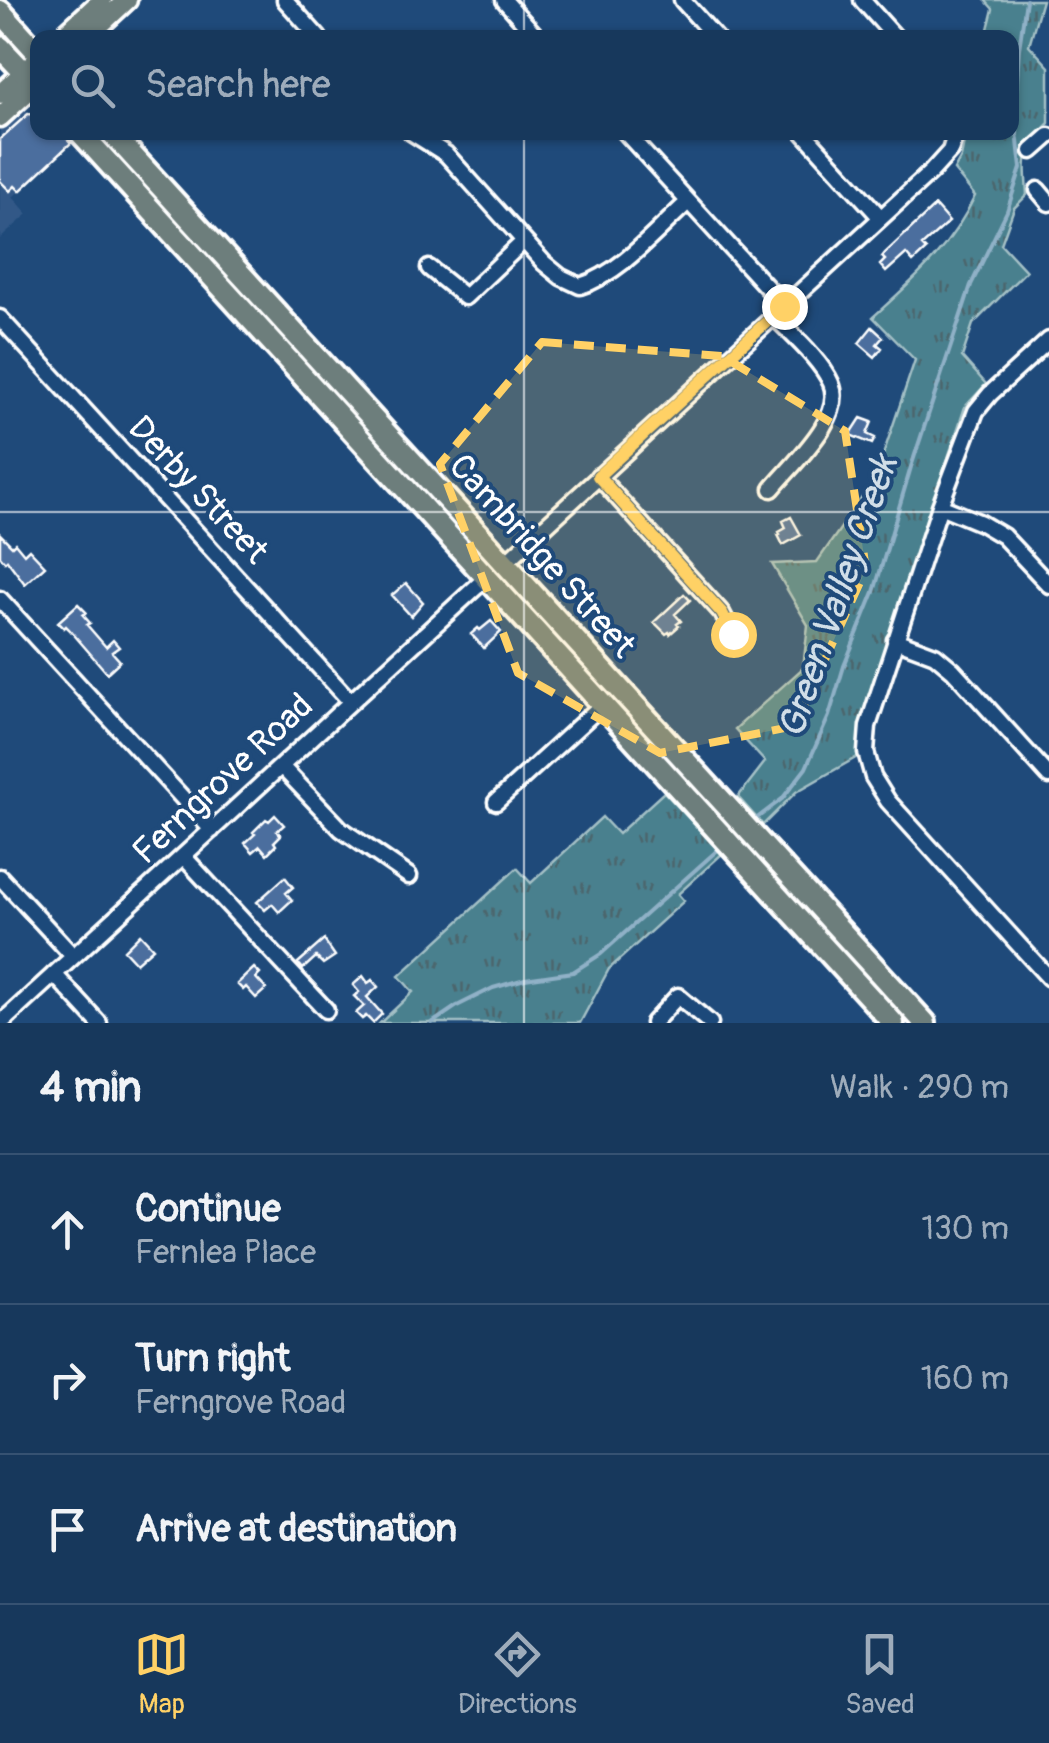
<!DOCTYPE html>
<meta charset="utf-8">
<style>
:root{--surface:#17385c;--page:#244365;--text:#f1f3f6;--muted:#9eacbb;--line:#365272;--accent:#ffd166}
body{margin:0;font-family:Pangolin,sans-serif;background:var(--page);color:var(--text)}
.stop{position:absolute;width:30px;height:30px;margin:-22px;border:8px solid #ffd166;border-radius:50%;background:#fff}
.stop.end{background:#ffd166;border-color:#fff;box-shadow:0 2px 10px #0008}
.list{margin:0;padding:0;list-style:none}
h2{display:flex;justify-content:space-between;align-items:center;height:130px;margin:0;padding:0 40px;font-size:42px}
h2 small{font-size:32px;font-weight:400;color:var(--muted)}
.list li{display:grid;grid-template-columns:65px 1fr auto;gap:30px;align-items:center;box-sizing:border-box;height:150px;padding:0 40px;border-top:2px solid var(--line)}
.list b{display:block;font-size:38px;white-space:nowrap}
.list p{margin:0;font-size:32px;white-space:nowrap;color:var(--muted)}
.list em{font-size:32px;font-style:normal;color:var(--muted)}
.icon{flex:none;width:55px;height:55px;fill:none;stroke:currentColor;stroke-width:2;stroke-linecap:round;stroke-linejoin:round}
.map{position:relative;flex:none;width:1049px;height:1023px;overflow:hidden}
.search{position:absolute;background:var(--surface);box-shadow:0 2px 8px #0004;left:30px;right:30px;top:30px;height:110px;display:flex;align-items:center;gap:25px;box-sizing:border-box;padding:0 35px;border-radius:20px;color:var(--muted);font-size:38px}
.sheet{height:580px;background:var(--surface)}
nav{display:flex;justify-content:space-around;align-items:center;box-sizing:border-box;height:140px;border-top:2px solid var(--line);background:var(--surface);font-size:28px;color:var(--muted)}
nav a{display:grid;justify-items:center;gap:5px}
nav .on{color:var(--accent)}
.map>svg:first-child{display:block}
.built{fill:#305887}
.park{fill:url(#park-tufts);stroke:#a4c0c6;stroke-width:2.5}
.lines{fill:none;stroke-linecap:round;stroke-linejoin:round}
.stream{stroke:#90b1c7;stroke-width:4}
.building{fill:#4c6e9e;stroke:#fff;stroke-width:2.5}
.minor-casing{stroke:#fff;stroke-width:21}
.major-casing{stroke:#fff;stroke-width:25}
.highway-casing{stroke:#fff;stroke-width:28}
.minor{stroke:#1f4a7a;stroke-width:14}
.major{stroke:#6d7e7c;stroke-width:18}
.highway{stroke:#6d7e7c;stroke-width:20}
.route{stroke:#ffd166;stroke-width:12}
.marked{fill:#ffd166;fill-opacity:0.2;stroke:#ffd166;stroke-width:8;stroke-dasharray:20 12;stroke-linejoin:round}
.grid{fill:none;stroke:#fff;stroke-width:2.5;stroke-opacity:0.55}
.labels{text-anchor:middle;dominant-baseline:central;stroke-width:8;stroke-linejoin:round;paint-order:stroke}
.street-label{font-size:35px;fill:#fff;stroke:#1f4a7a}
.water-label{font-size:38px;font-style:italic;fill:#d1dee8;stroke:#1f4a7a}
</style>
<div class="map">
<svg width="1049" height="1023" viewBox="0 0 1049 1023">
<defs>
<pattern id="park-tufts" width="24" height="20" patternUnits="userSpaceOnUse" patternTransform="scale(2.5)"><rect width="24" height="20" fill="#4a808e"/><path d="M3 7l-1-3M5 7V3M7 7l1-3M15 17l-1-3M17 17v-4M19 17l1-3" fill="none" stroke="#4b666d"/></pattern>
</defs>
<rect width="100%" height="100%" fill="#1f4a7a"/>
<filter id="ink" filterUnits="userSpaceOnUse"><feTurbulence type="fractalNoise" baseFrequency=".01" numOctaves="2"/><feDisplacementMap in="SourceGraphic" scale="20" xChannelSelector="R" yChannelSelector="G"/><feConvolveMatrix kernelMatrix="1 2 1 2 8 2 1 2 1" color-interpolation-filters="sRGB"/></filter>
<g filter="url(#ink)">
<path class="built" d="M0,78L28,114L37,115L38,132L61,133L71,143L13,197L28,214L0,239Z"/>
<path class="park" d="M985,0H1042L1029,45L1049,67V123C1021,150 1025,158 1027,195L1014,208L1001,244L1026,271L973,324L962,357L986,384L965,407L866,704L859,734V756L796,792L763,825L738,797L765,762L735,729L803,668L808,625L772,564L817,562L875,479L915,360L873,317C916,278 949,250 975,196L954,170L961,157L966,133L1012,132V38L986,37L993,9Z
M664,792L722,854L678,894L684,901L609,969L580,1023H380L413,992L399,976L517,868L531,883L602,817L618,834Z"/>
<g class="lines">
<path class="stream" d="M752,822L782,799L806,768L829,716L844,666L874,592L911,467L971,285L1007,211L1021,168L1015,114L1019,49L1026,0
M432,1023L457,1006L493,988L525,979L573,972L601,954L721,847"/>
</g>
<path class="building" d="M28,114L38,115V132H61L71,143L20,191L15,186L10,191L0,181V139Z
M935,206L949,222L922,246L926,250L913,262L906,254L886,272L880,265L885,260L882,257L885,253Z
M872,327L883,337L877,344L882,348L875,357L859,343Z
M861,418L872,422L867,434L875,438L872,444L850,435Z
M791,517L801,535L783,545L778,535L780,534L779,532L786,528L783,521Z
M0,534L12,546L15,543L24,554L29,549L45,566L25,584L7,560L5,562L0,556Z
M406,583L423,602L411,616L392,595Z
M684,594L690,600L675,614L681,621L677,624L679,626L670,634L669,632L666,634L654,622Z
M78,604L86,612L83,615L90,623L87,625L106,647L113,640L119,647L112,652L120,661L107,673L69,629L66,626L64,628L58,622Z
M491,621L501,632L484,648L471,634L478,628L480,630Z
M275,815L284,825L277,831L281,835L274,842L276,845L267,854L260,846L253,852L245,843L255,834L253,832L266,819L269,821Z
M285,877L293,887L286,893L292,900L279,912L272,904L265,910L257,902Z
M140,934L153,948L136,963L124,950Z
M324,940L335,956L323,964L316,957L303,969L298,963Z
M254,968L260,974L256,978L266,989L256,998L246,987L243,990L237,984Z
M363,976L368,983L372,980L378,987L367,997L382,1014L373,1023L366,1016L362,1019L356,1013L364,1006L354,996L359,992L353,985Z"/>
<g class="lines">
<g class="minor-casing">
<path id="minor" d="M285,0L319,38
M504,0L538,38
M682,0L716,38
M862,0L896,38
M411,132L446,154L544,263L561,277L580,286C620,274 657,230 688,202
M625,132L784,306
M803,132L881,218
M1032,151L1049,136
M1038,190L1049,203
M429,268L465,297L524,241
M0,318L351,702
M1049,340L990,394L976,411L940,506L868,726L866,752L873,777L888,801L1049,978
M598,476L722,613L733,634
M772,489C792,464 846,417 831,383C821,360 791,334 774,316
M940,506L981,523L1003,536L1049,585
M506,562L931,172L950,151L956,132
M0,599L212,830
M895,640L935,655L953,670L1049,776
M281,766L341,829L409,876
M496,802L602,705
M183,856L326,1010
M0,877L73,956
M54,974L99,1023
M1,1023L486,578
M653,1023L678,996L710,1023"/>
</g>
<g class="major-casing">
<path id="major" d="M61,38L102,0
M86,38L127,0
M0,94L38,59
M0,117L38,82"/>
</g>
<g class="highway-casing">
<path id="highway" d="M0,11L38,53
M0,47L38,87
M80,132L893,1023
M111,132L925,1023"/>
</g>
<use href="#minor" class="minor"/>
<use href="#major" class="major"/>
<use href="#highway" class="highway"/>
</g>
</g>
<g class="lines" filter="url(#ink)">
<path class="route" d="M733,634L722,613L598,476L784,306"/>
</g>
<path class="marked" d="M542,342L722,356L845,431L866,569L795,726L660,753L518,673L440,464Z"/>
<path class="grid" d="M524,0V38M524,132V1023M0,512H1049"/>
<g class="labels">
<g class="street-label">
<text transform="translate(198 490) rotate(47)">Derby Street</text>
<text transform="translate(542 556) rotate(48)">Cambridge Street</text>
<text transform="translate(223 779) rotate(-43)">Ferngrove Road</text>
</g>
<g class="water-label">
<text transform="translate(838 597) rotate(-71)">Green Valley Creek</text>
</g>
</g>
</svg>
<div class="stop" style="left:733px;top:634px"></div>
<div class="stop end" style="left:784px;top:306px"></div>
<div class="search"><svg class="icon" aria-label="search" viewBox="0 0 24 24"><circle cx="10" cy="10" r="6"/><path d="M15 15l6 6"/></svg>Search here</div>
</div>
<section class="sheet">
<h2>4 min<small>Walk · 290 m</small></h2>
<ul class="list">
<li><svg class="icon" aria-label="ahead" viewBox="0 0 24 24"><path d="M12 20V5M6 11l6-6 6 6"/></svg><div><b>Continue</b><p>Fernlea Place</p></div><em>130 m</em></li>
<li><svg class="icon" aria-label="right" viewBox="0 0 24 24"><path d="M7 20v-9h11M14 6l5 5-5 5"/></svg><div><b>Turn right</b><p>Ferngrove Road</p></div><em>160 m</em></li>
<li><svg class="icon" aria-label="arrive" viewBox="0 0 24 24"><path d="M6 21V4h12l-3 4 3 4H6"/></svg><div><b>Arrive at destination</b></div></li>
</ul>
</section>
<nav>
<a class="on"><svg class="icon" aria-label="map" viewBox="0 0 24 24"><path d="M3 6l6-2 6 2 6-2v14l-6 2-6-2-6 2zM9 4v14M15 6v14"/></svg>Map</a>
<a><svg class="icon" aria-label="directions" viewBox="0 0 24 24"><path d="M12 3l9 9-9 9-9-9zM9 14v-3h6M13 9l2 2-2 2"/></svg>Directions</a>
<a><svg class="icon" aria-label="saved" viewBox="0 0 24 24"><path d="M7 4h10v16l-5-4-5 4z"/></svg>Saved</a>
</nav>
